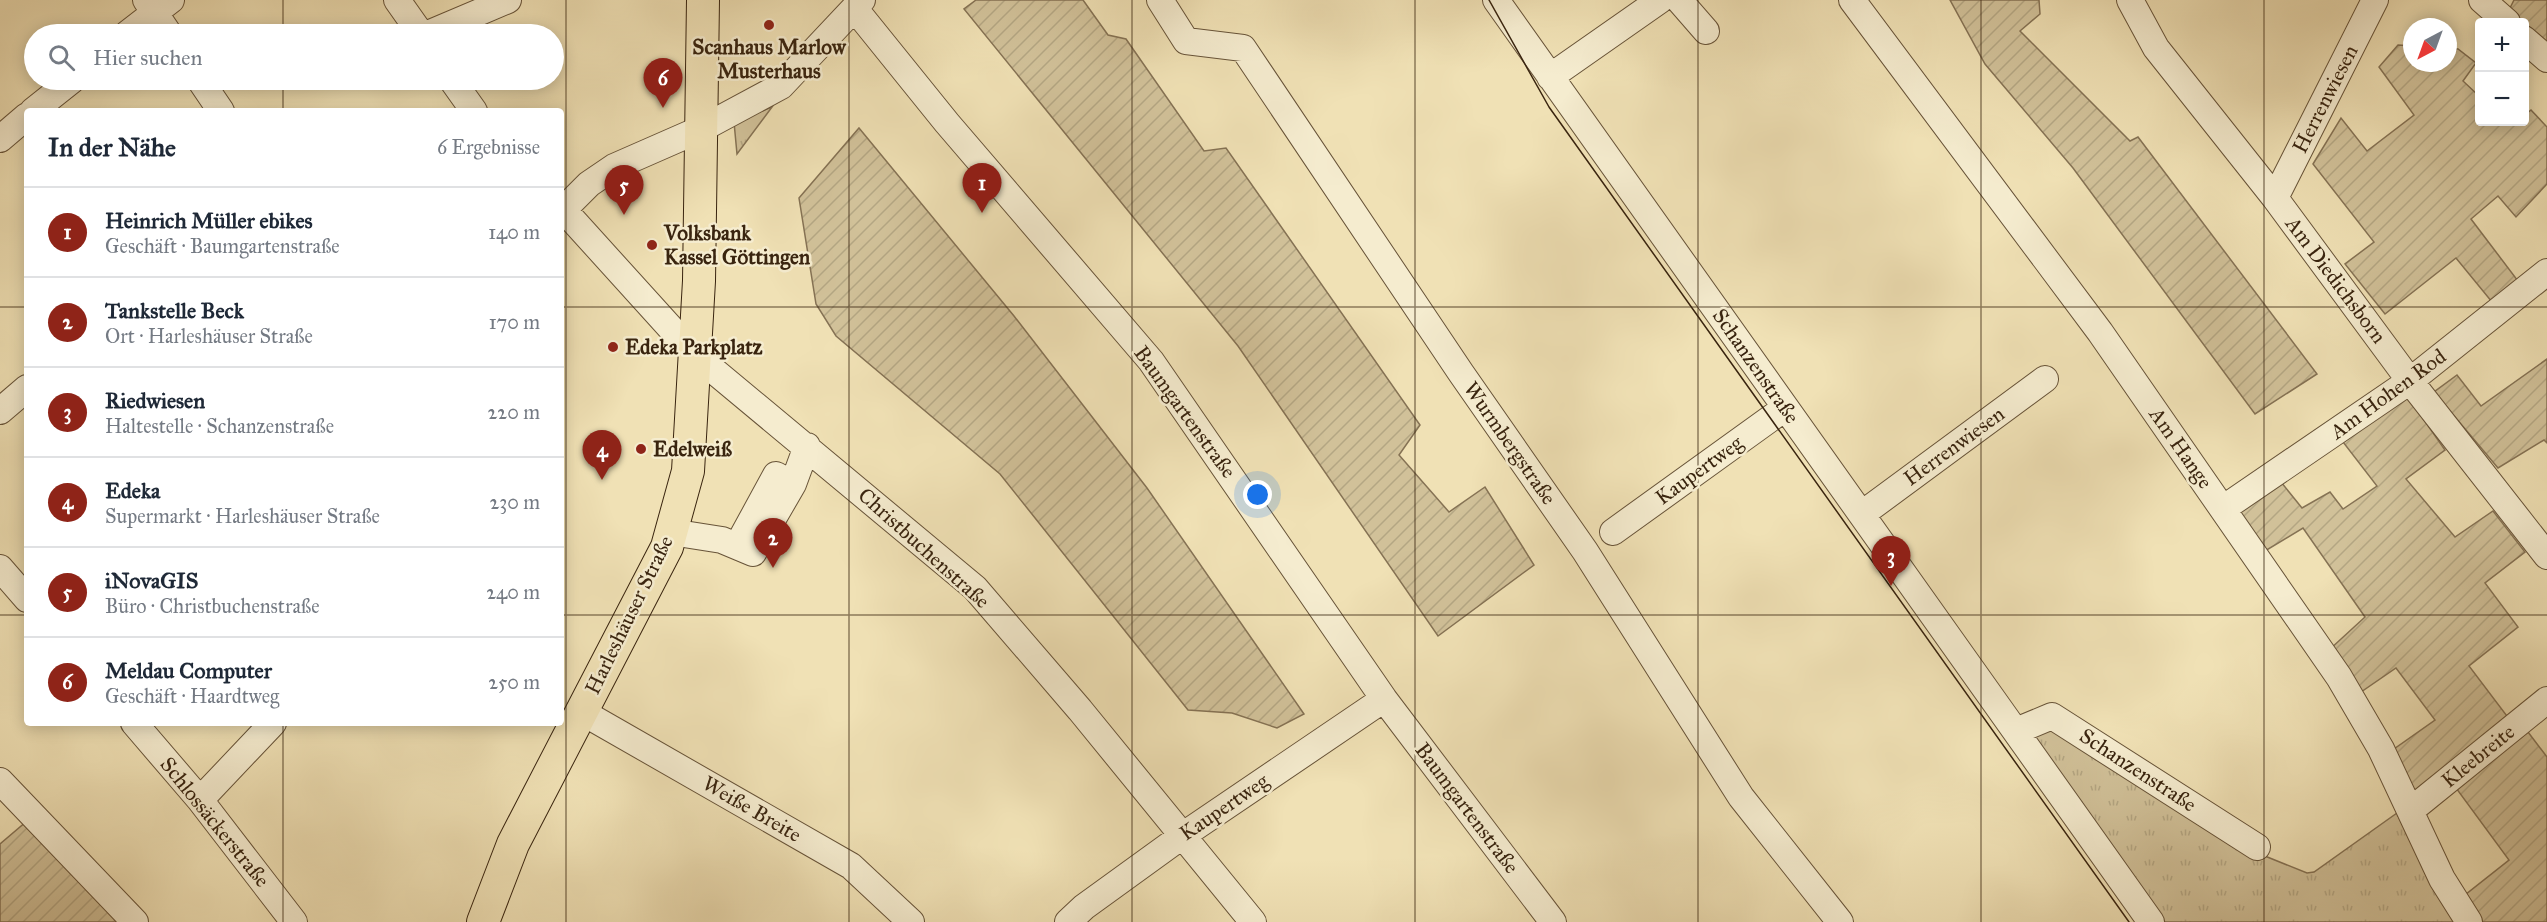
<!DOCTYPE html>
<html lang="de">
<meta charset="utf-8">
<style>
:root{--surface:#fff;--page:#f6f6f7;--text:#1f2937;--muted:#747a83;--line:#e0e1e3;--accent:#8f2418}
body{margin:0;font-family:"IM FELL Great Primer",serif;background:var(--page);color:var(--text)}
.controls{position:absolute;right:18px;top:18px;display:grid;overflow:hidden;border-radius:6px;box-shadow:0 3px 15px #0003}
.controls button{width:54px;height:54px;display:grid;place-items:center;padding:0;border:0;border-bottom:2px solid var(--line);background:var(--surface);color:var(--text);font:30px sans-serif}
.compass{position:absolute;left:2403px;top:18px;width:54px;height:54px;border-radius:50%;background:var(--surface);box-shadow:0 3px 15px #0003;rotate:221deg}
.you{position:absolute;left:1258px;top:495px;width:21px;height:21px;margin:-15px;border:4px solid #fff;border-radius:50%;background:#1a73e8;box-shadow:0 0 0 9px #1a73e833}
.badge{display:grid;place-items:center;width:39px;height:39px;border-radius:50%;background:var(--accent);color:#fff;font-size:20px;font-weight:700}
.pin{position:absolute;translate:-50% -50px;filter:drop-shadow(0 2px 3px #0008)}
.pin::after{content:'';position:absolute;top:32px;width:21px;height:18px;background:inherit;clip-path:polygon(0 0,100% 0,50% 100%)}
.list{margin:0;padding:0;list-style:none}
h2{display:flex;justify-content:space-between;align-items:center;height:78px;margin:0;padding:0 24px;font-size:26px}
h2 small{font-size:20px;font-weight:400;color:var(--muted)}
.list li{display:grid;grid-template-columns:39px 1fr auto;gap:18px;align-items:center;box-sizing:border-box;height:90px;padding:0 24px;border-top:2px solid var(--line)}
.list b{display:block;font-size:22px;white-space:nowrap}
.list p{margin:0;font-size:20px;white-space:nowrap;color:var(--muted)}
.list em{font-size:20px;font-style:normal;color:var(--muted)}
.icon{flex:none;width:33px;height:33px;fill:none;stroke:currentColor;stroke-width:2;stroke-linecap:round;stroke-linejoin:round}
.map{position:relative;flex:none;width:2547px;height:922px;overflow:hidden}
.search{position:absolute;background:var(--surface);box-shadow:0 3px 15px #0003;left:24px;top:24px;width:540px;height:66px;display:flex;align-items:center;gap:15px;box-sizing:border-box;padding:0 21px;border-radius:33px;color:var(--muted);font-size:22px}
.panel{position:absolute;background:var(--surface);box-shadow:0 3px 15px #0003;left:24px;top:108px;width:540px;height:618px;border-radius:6px}
.map>svg:first-child{display:block}
.grass{fill:url(#grass-tufts);stroke:#857254;stroke-width:1.5}
.garden{fill:url(#garden-furrows);stroke:#857254;stroke-width:1.5}
.lines{fill:none;stroke-linecap:round;stroke-linejoin:round}
.minor-casing{stroke:#675338;stroke-width:28}
.major-casing{stroke:#39240f;stroke-width:34}
.minor{stroke:#f5eccf;stroke-width:26}
.major{stroke:#f0e1b5;stroke-width:32}
.tram{stroke:#39240f;stroke-width:1.5}
.grid{fill:none;stroke:#39240f;stroke-width:1.5;stroke-opacity:0.55}
.poi-dot{fill:#8f2418;stroke:#f5eccf;stroke-width:2}
.labels{text-anchor:middle;dominant-baseline:central;stroke-width:5;stroke-linejoin:round;paint-order:stroke}
.poi-label{font-size:21px;font-weight:bold;fill:#39240f;stroke:#f5eccf;text-anchor:start}
.street-label{font-size:21px;fill:#39240f;stroke:#f5eccf}
</style>
<div class="map">
<svg width="2547" height="922" viewBox="0 0 2547 922">
<defs>
<pattern id="grass-tufts" width="24" height="20" patternUnits="userSpaceOnUse" patternTransform="scale(1.5)"><rect width="24" height="20" fill="#d1c199"/><path d="M3 7l-1-3M5 7V3M7 7l1-3M15 17l-1-3M17 17v-4M19 17l1-3" fill="none" stroke="#b4a683"/></pattern>
<pattern id="garden-furrows" width="10" height="10" patternUnits="userSpaceOnUse" patternTransform="scale(1.5)"><rect width="10" height="10" fill="#d1c199"/><path d="M-1 1l2-2M0 10L10 0M9 11l2-2" fill="none" stroke="#b4a683"/></pattern>
</defs>
<rect width="100%" height="100%" fill="#f0e1b5"/>
<filter id="stains"><feTurbulence type="fractalNoise" baseFrequency=".00333" numOctaves="4"/><feColorMatrix values="0 0 0 0 .2 0 0 0 0 .09 0 0 0 0 .02 0 0 0 .5 -.17"/></filter>
<radialGradient id="worn" r=".72"><stop offset=".6" stop-color="#630" stop-opacity="0"/><stop offset="1" stop-color="#630" stop-opacity=".3"/></radialGradient>
<path class="grass" d="M772,107L737,154L734,122Z
M2043,721L2255,852L2307,873L2314,872L2404,808L2465,922H2165L2027,729Z"/>
<path class="garden" d="M976,0H1083L1108,35L1126,39L1204,151L1226,148L1420,425L1399,455L1449,512L1485,487L1534,565L1438,636L1238,346L964,9Z
M1950,0H2039L2040,14L2020,31L2130,141L2138,137L2317,374L2255,414L2073,168L1985,64Z
M2514,0H2547V41L2543,44L2525,27L2524,22H2519L2508,12Z
M2398,45L2412,46V63H2448V48L2458,49L2476,63L2463,81L2479,96L2480,122H2508L2512,125L2517,122H2524L2525,115L2531,110L2547,127V184L2516,217L2498,196L2471,219L2518,281L2492,302L2456,258L2385,314L2345,264L2374,242L2313,164L2341,118L2367,151L2414,115L2379,67Z
M859,128L1014,316L1147,488L1304,714L1277,728L1232,713L1188,710L1000,474L836,336L816,304L799,198Z
M2547,359V443L2544,440L2498,468L2434,392L2457,375L2481,406Z
M2408,397L2445,450L2406,479L2455,537L2493,511L2525,552L2485,583L2518,627L2469,666L2510,720L2414,796L2394,749L2435,720L2396,668L2361,692L2329,650L2365,617L2303,528L2265,551L2235,512L2281,482L2302,508L2330,492L2343,509L2377,486L2343,442Z
M2528,732L2547,757V922H2483L2465,895L2509,860L2456,788Z
M27,821L126,922H0V844Z"/>
<g class="lines">
<g class="minor-casing">
<path id="minor" d="M146,0L169,34
M397,0L421,34
M1160,0L1186,41L1243,48L1461,373L1585,551L1741,797L1840,922
M1496,0L2151,922
M1679,0L1706,31
M1852,0L2100,332L2339,677L2381,749L2442,879L2469,922
M2130,0L2156,48L2275,198L2410,381L2547,556
M2482,0L2507,22
M855,9L947,123L1151,361L1384,699L1553,922
M127,34L171,0
M428,34L508,0
M2524,39L2547,59
M1550,77L1660,0
M200,80L221,111
M452,80L474,111
M33,111L72,80
M0,139L27,116
M2275,198L2375,0
M561,207L695,355L975,588L1080,710L1253,922
M561,212L589,184L614,167L703,128L781,86L862,0
M0,411L27,388
M2224,508L2410,381L2547,272
M1862,514L2045,379
M671,532L722,540L753,553L793,484L807,446
M1613,532L1785,408
M740,541L776,475L793,484
M0,568L27,599
M582,712L851,866L911,922
M134,723L200,800L294,922
M2016,731L2052,716L2257,847
M0,781L135,922
M200,800L273,723
M2410,811L2547,700
M1068,922L1084,907L1182,836L1384,699"/>
</g>
<g class="major-casing">
<path id="major" d="M483,922L513,844L667,547L688,471L699,281L703,0"/>
</g>
<use href="#minor" class="minor"/>
<use href="#major" class="major"/>
<path class="tram" d="M1489,0L1549,107L2129,922"/>
</g>
<path class="grid" d="M283,0V34M566,0V922M849,0V922M1132,0V922M1415,0V922M1698,0V922M1981,0V922M2264,0V922M283,80V111M0,307H27M561,307H2547M0,615H27M561,615H2547M283,723V922"/>
<g class="poi-dot">
<circle cx="769" cy="25" r="6"/>
<circle cx="652" cy="245" r="6"/>
<circle cx="613" cy="347" r="6"/>
<circle cx="641" cy="449" r="6"/>
</g>
<g class="labels">
<g class="poi-label">
<text x="769" y="47" text-anchor="middle">Scanhaus Marlow<tspan x="769" dy="24">Musterhaus</tspan></text>
<text x="664" y="233">Volksbank<tspan x="664" dy="24">Kassel Göttingen</tspan></text>
<text x="625" y="347">Edeka Parkplatz</text>
<text x="653" y="449">Edelweiß</text>
</g>
<g class="street-label">
<text transform="translate(2325 99) rotate(-63)">Herrenwiesen</text>
<text transform="translate(2336 280) rotate(53)">Am Diedichsborn</text>
<text transform="translate(1756 366) rotate(55)">Schanzenstraße</text>
<text transform="translate(2388 394) rotate(-36)">Am Hohen Rod</text>
<text transform="translate(1185 412) rotate(54)">Baumgartenstraße</text>
<text transform="translate(1510 443) rotate(55)">Wurmbergstraße</text>
<text transform="translate(1954 446) rotate(-36)">Herrenwiesen</text>
<text transform="translate(2181 448) rotate(55)">Am Hange</text>
<text transform="translate(1699 470) rotate(-36)">Kaupertweg</text>
<text transform="translate(924 548) rotate(42)">Christbuchenstraße</text>
<text transform="translate(629 615) rotate(-64)">Harleshäuser Straße</text>
<text transform="translate(2478 756) rotate(-39)">Kleebreite</text>
<text transform="translate(2138 770) rotate(33)">Schanzenstraße</text>
<text transform="translate(1224 807) rotate(-34)">Kaupertweg</text>
<text transform="translate(1467 808) rotate(53)">Baumgartenstraße</text>
<text transform="translate(752 809) rotate(30)">Weiße Breite</text>
<text transform="translate(215 822) rotate(51)">Schlossäckerstraße</text>
</g>
</g>
<rect width="100%" height="100%" filter="url(#stains)"/>
<rect width="100%" height="100%" fill="url(#worn)"/>
</svg>
<div class="controls">
<button>+</button>
<button>−</button>
</div>
<svg class="compass" viewBox="-18 -18 36 36"><path d="M0-13l5 13h-10z" fill="#e53935"/><path d="M0 13l5-13h-10z" fill="#747a83"/></svg>
<div class="you"></div>
<div class="pin badge" style="left:982px;top:213px">1</div>
<div class="pin badge" style="left:773px;top:568px">2</div>
<div class="pin badge" style="left:1891px;top:586px">3</div>
<div class="pin badge" style="left:602px;top:480px">4</div>
<div class="pin badge" style="left:624px;top:215px">5</div>
<div class="pin badge" style="left:663px;top:108px">6</div>
<div class="search"><svg class="icon" aria-label="search" viewBox="0 0 24 24"><circle cx="10" cy="10" r="6"/><path d="M15 15l6 6"/></svg>Hier suchen</div>
<section class="panel">
<h2>In der Nähe<small>6 Ergebnisse</small></h2>
<ul class="list">
<li><span class="badge">1</span><div><b>Heinrich Müller ebikes</b><p>Geschäft · Baumgartenstraße</p></div><em>140 m</em></li>
<li><span class="badge">2</span><div><b>Tankstelle Beck</b><p>Ort · Harleshäuser Straße</p></div><em>170 m</em></li>
<li><span class="badge">3</span><div><b>Riedwiesen</b><p>Haltestelle · Schanzenstraße</p></div><em>220 m</em></li>
<li><span class="badge">4</span><div><b>Edeka</b><p>Supermarkt · Harleshäuser Straße</p></div><em>230 m</em></li>
<li><span class="badge">5</span><div><b>iNovaGIS</b><p>Büro · Christbuchenstraße</p></div><em>240 m</em></li>
<li><span class="badge">6</span><div><b>Meldau Computer</b><p>Geschäft · Haardtweg</p></div><em>250 m</em></li>
</ul>
</section>
</div>
